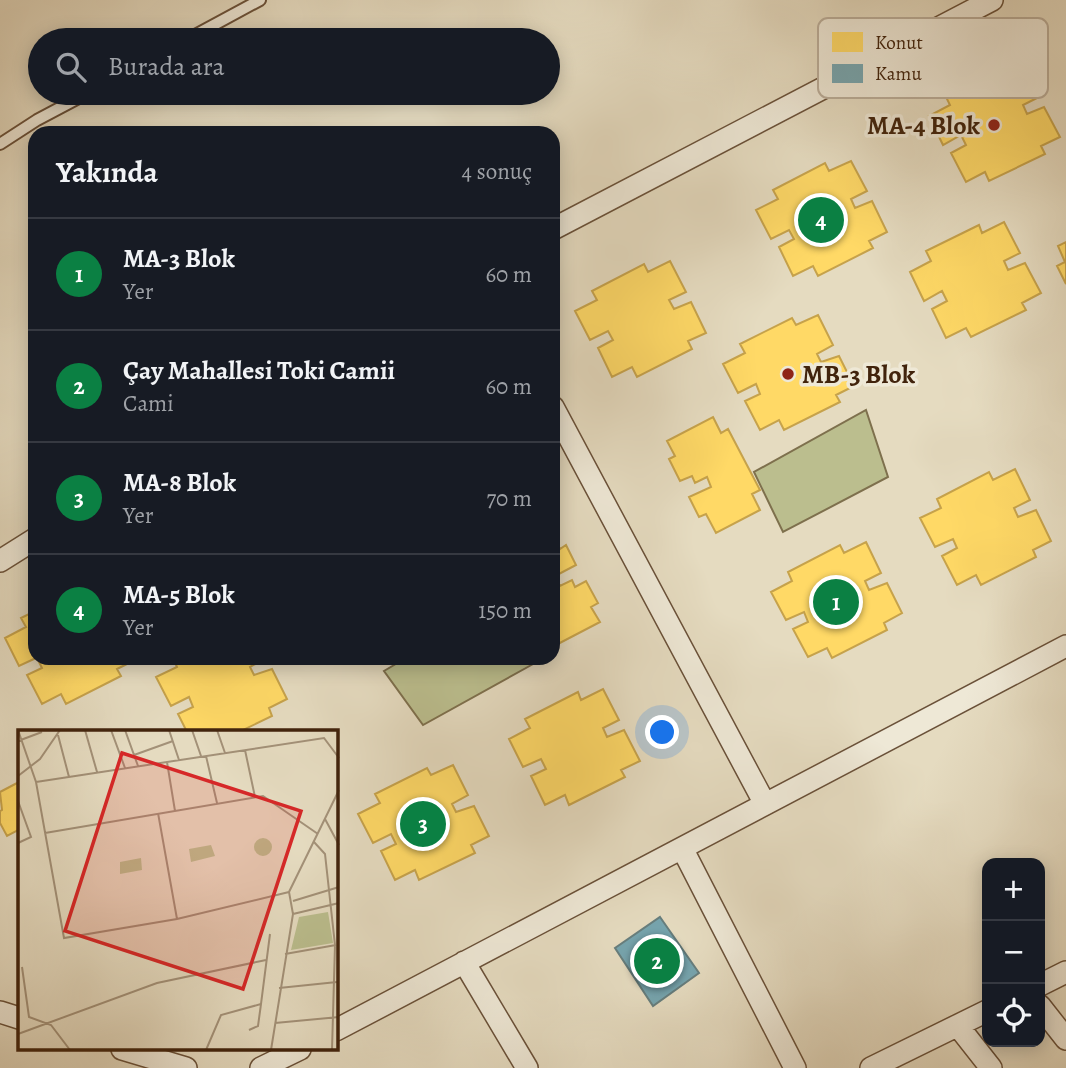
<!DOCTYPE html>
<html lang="tr">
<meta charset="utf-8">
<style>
:root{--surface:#171b24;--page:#242831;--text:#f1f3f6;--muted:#9ea1a6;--line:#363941;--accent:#0b8043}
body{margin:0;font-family:Alegreya,serif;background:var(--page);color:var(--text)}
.controls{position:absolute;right:21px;bottom:21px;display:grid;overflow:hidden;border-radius:14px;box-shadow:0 4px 18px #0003}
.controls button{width:63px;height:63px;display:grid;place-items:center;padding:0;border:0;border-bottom:2px solid var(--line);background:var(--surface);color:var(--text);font:35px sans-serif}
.you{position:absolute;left:663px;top:733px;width:24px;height:24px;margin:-18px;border:5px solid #fff;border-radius:50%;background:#1a73e8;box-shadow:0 0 0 10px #1a73e833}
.badge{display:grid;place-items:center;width:46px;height:46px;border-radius:50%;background:var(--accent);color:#fff;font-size:23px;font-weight:700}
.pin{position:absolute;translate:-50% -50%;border:4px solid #fff;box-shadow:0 2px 7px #0006}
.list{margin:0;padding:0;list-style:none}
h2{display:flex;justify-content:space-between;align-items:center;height:91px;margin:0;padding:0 28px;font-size:30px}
h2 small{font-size:23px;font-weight:400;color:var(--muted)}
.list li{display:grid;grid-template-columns:46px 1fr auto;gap:21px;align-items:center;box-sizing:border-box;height:112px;padding:0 28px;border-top:2px solid var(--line)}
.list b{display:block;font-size:26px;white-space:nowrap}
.list p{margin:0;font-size:23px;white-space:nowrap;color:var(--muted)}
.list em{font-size:23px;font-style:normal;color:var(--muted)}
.icon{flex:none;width:38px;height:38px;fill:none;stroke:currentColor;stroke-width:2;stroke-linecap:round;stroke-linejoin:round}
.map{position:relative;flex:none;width:1066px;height:1068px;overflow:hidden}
.search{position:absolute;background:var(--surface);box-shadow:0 4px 18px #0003;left:28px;top:28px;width:532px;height:77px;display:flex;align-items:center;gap:18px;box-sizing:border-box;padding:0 24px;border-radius:38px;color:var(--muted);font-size:26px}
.panel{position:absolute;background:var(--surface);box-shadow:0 4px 18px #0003;left:28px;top:126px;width:532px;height:539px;border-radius:21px}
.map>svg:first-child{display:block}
.green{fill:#bbbe8e;stroke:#7e704d;stroke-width:2}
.homes{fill:#ffd966;stroke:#c6a24b;stroke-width:2}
.public{fill:#76a5af;stroke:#667e7e;stroke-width:2}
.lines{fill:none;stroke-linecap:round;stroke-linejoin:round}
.service-casing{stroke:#6a5139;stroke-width:14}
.minor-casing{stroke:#6a5139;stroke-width:24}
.service{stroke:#eee8d6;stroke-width:10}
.minor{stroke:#eee8d6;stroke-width:21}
.poi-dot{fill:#8f2418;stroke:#eee8d6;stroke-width:2.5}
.labels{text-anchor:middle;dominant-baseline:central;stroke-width:7;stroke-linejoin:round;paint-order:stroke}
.poi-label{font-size:26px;font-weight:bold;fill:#41230c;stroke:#eee8d6;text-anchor:end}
.inset-road{fill:none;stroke:#a39178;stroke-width:2}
.view{fill:#d62828;fill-opacity:0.15;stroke:#d62828;stroke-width:3.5}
.inset-edge{fill:none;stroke:#41230c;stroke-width:3.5}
.key{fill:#eee8d6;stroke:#baad99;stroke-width:2}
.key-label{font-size:19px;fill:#41230c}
</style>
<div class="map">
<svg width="1066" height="1068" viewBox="0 0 1066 1068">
<rect width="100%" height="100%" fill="#e5dbc0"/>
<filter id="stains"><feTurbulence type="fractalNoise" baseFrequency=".00286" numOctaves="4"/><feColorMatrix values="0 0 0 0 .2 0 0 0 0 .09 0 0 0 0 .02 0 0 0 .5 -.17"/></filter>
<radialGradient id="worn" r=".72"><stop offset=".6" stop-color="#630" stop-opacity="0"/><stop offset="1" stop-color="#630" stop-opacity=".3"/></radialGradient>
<path class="green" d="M866,410L888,477L783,532L754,472Z
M406,658H532L535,663L423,725L384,671Z"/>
<path class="homes" d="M1023,66L1039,97L1023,105L1027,114L1044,107L1060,137L1041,146L1045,154L989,181L985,172L966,182L951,153L966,145L961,135L943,145L929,116L950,105L945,95L998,69L1002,77Z
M851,161L867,191L851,199L855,208L872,201L887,232L869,241L873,248L818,276L813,266L793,276L779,247L794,239L789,230L771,239L756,210L778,199L773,190L825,163L829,171Z
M1004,222L1020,253L1004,261L1008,270L1025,263L1041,293L1022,303L1026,310L971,337L966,328L946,338L932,309L947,301L942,291L924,301L910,272L931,261L926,251L979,225L982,233Z
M1066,242V284L1057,266L1065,262L1058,246Z
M670,261L686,292L669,300L674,309L691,302L706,333L688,341L692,349L637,377L632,367L612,377L598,348L613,340L608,331L590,340L575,311L597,300L592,291L644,264L648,272Z
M818,315L833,345L817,354L821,362L839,356L854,386L836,395L840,402L784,430L779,420L760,430L745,401L760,394L756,384L738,393L723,364L745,353L740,344L792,318L796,325Z
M713,417L721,433L728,429L760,490L752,494L760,510L716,533L706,514L699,517L689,497L711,487L707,477L695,483L692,476L680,481L669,459L675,456L667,441Z
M1015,469L1030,500L1014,508L1018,517L1036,510L1051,541L1033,550L1036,557L981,585L976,575L957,585L942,556L957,548L953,539L935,547L920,518L941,508L937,499L989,472L993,480Z
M553,536L560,549L566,545L576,565L555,576L560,586L572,580L575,587L586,581L598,603L591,607L600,622L554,646Z
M866,542L881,573L865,581L869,590L887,583L902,613L884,623L887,630L832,658L827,648L808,657L793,629L808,622L804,612L786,620L771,592L792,581L788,572L840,545L844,553Z
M35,611L36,658L19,666L5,638L26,627L21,618Z
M37,658H134L135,660L117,669L121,676L66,704L61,694L42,704L27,675L42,668Z
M173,658H266L250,667L254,675L272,669L287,699L269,708L272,716L239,732H187L178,714L193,707L189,697L171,706L156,677L177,667Z
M603,689L619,720L603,728L607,737L624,730L640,761L621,770L625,777L569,805L565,795L545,805L531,776L546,769L541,759L523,767L509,739L530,728L525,719L578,692L581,700Z
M453,765L468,795L452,804L456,812L474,806L489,836L471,845L475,853L419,880L415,870L395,880L381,851L396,844L391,834L373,843L358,814L380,803L375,794L427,768L431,775Z
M19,782V832L18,830L7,836L0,823V811L2,810L0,792Z"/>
<path class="public" d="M660,917L699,973L653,1006L615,948Z"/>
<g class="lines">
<g class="service-casing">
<path id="service" d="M186,40L260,0
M0,144L37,120L88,93"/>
</g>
<g class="minor-casing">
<path id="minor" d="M553,229L992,0
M553,407L765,804
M0,561L35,539
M682,848L795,1068
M464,962L527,1068
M1040,985L1066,972
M1040,1006L1066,1039
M0,1012L19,1018
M958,1026L991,1068
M336,1030L1066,646
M122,1049L186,1068
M261,1068L300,1049
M871,1068L987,1011"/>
</g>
<use href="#service" class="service"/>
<use href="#minor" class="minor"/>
</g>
<g class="poi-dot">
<circle cx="994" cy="125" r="7"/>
<circle cx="788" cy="374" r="7"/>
</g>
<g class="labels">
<g class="poi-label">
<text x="980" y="125">MA-4 Blok</text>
<text x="802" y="374" text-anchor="start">MB-3 Blok</text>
</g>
</g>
<g transform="translate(18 730)">
<rect width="320" height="320" fill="#e5dbc0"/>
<path d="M236 117a9 9 0 1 1 18 0a9 9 0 1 1-18 0ZM193,115L197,126L173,132L171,119ZM123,128L124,140L102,144V132ZM310,182L315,213L273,220L281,187Z" fill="#bbbe8e"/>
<path class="inset-road" d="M0,0L18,52L46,208L159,189L271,162M67,0L79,42M93,0L107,38M107,0L120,36M151,0L161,30M174,0L183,26M199,0L207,23M40,5L51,47M0,11L24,2M227,20L237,67M116,25L155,11M188,26L199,73M149,32L157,81M0,46L22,29L42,0M18,52L306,8L321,28M0,71L13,107L0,113M140,83L159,189M307,89L321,115M27,103L245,66L300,104M296,112L307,124L317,215L314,320M275,171L321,157M275,184L321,173M267,224L318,215M4,237L11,287L33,295L52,320M261,258L319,252M257,293L321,287M231,300L240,296L243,274M0,304L139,253L248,230M188,320L203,285L243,274L252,204M253,320L275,184L271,162L321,60"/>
<path class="view" d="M104,23L283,81L225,259L47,201Z"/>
<rect width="320" height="320" class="inset-edge"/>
</g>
<rect x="818" y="18" width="230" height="80" rx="10" class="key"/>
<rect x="832" y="32" width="31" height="20" fill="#ffd966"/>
<rect x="832" y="64" width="31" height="19" fill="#76a5af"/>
<g class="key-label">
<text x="875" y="49">Konut</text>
<text x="875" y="80">Kamu</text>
</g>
<rect width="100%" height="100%" filter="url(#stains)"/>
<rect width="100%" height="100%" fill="url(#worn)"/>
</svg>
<div class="controls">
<button>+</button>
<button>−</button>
<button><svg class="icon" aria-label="locate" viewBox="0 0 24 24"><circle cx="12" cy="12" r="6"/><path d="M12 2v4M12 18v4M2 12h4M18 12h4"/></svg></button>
</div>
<div class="you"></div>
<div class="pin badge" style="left:836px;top:602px">1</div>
<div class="pin badge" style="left:657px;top:961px">2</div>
<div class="pin badge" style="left:423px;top:824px">3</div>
<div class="pin badge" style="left:821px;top:220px">4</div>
<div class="search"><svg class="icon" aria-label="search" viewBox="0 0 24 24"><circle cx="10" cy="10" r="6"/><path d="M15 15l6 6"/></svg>Burada ara</div>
<section class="panel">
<h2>Yakında<small>4 sonuç</small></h2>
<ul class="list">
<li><span class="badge">1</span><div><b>MA-3 Blok</b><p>Yer</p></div><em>60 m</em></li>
<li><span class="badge">2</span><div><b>Çay Mahallesi Toki Camii</b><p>Cami</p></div><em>60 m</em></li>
<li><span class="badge">3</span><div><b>MA-8 Blok</b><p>Yer</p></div><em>70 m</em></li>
<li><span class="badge">4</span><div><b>MA-5 Blok</b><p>Yer</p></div><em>150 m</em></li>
</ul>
</section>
</div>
